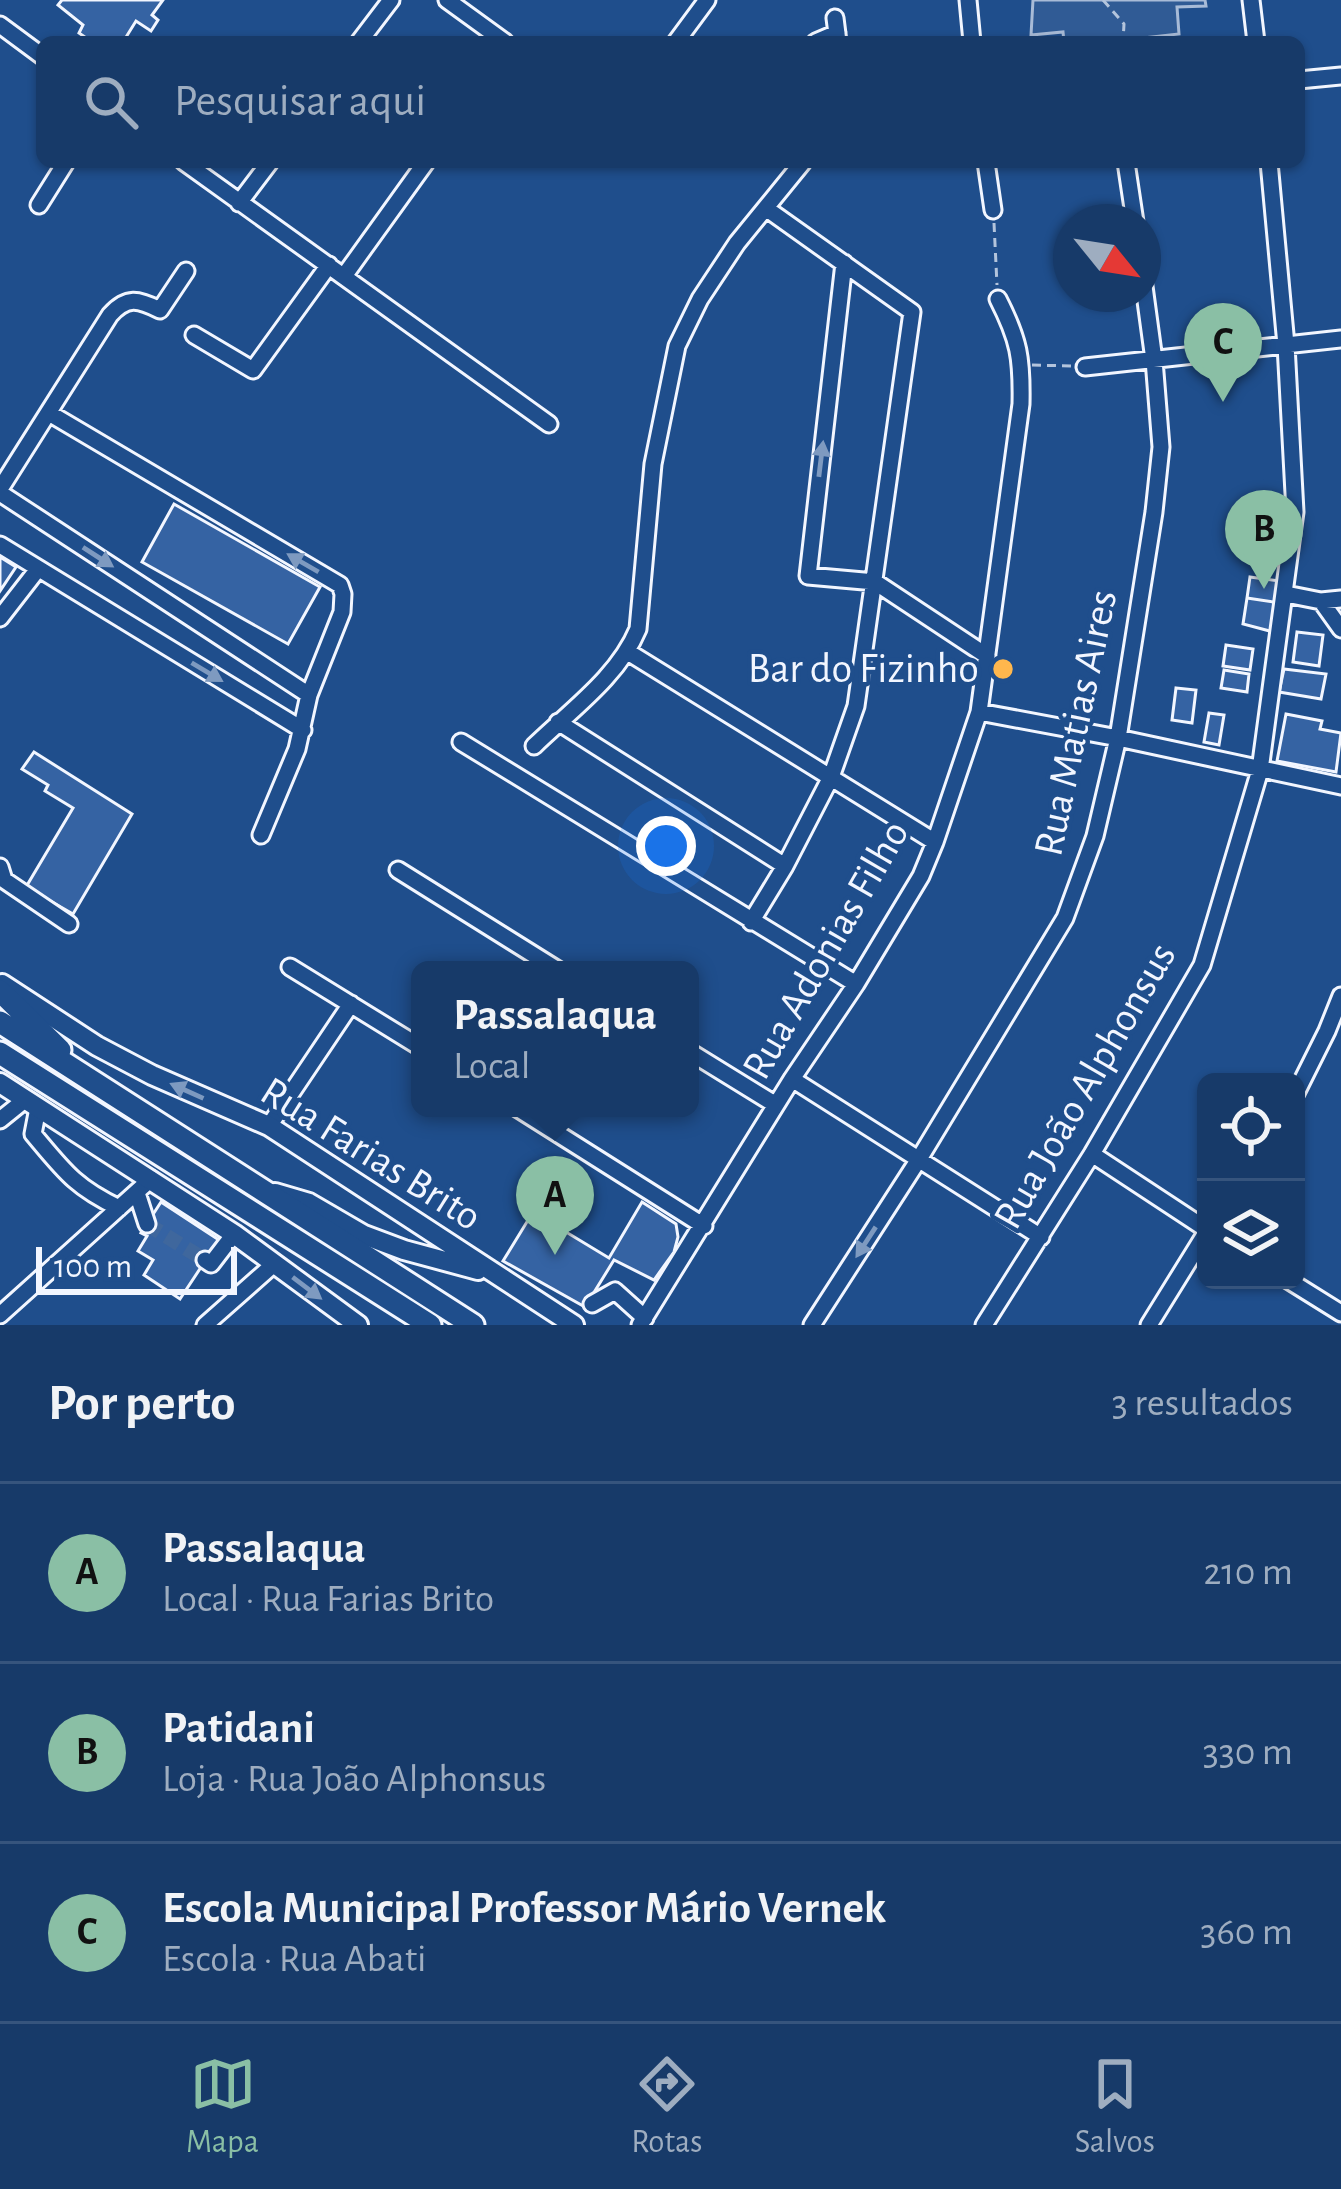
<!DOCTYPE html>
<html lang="pt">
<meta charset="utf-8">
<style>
:root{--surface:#173a69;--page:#244571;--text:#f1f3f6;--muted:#9eadc0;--line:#36547d;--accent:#8abfa5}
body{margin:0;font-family:"Alegreya Sans",sans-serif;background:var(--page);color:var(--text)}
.controls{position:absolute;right:36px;bottom:36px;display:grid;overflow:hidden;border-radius:18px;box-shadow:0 3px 9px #0004}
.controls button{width:108px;height:108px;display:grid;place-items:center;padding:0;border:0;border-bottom:3px solid var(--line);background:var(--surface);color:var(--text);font:60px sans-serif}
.compass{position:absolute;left:1053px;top:204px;width:108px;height:108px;border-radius:50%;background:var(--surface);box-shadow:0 3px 9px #0004;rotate:120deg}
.scale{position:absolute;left:36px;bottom:30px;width:201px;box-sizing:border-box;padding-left:12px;border:6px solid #f2f6ff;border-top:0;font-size:33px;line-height:42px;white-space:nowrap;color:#f2f6ff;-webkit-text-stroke:9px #1f4e8c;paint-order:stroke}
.you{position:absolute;left:666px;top:846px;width:42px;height:42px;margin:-30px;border:9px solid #fff;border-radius:50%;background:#1a73e8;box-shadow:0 0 0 18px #1a73e833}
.badge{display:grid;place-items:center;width:78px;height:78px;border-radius:50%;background:var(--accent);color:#111;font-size:39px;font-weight:700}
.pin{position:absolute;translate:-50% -99px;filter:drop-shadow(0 3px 6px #0008)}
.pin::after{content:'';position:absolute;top:63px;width:42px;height:36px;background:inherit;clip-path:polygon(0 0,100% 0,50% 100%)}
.popup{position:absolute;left:411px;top:961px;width:288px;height:156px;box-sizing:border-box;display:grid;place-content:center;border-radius:18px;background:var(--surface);filter:drop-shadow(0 3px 9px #0005);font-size:39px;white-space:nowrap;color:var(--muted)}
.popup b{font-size:45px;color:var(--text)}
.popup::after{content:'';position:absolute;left:50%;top:100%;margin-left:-24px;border:24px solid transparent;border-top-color:var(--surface)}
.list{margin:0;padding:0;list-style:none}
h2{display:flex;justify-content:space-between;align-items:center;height:156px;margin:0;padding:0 48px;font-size:51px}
h2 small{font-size:39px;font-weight:400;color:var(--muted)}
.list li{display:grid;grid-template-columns:78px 1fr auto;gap:36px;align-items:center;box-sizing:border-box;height:180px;padding:0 48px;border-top:3px solid var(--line)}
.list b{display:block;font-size:45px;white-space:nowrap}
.list p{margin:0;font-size:39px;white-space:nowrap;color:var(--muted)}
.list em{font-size:39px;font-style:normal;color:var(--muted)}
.icon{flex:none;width:66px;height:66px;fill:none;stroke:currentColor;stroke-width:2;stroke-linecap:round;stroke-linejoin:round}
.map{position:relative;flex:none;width:1341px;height:1325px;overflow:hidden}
.search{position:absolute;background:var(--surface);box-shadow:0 3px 9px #0004;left:36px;right:36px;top:36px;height:132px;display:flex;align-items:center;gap:30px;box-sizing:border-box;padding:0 42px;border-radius:18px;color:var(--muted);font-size:45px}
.sheet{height:696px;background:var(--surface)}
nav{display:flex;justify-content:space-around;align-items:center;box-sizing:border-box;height:168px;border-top:3px solid var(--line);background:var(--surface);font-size:33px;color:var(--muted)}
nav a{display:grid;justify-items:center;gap:6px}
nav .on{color:var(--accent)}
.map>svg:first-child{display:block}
.built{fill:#305b95;stroke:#a8bbd7;stroke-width:3}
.building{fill:#3563a3;stroke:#f2f6ff;stroke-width:3}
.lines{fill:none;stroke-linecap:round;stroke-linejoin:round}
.minor-tunnel{stroke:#3f679d;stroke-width:15;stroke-dasharray:15 8;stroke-linecap:butt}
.minor-casing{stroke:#f2f6ff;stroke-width:21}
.major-casing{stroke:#f2f6ff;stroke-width:24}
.highway-casing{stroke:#f2f6ff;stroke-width:27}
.path{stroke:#b3c4dc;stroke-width:3;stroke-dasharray:9 6;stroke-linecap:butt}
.minor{stroke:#1f4e8c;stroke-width:15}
.major{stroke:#1f4e8c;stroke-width:18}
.highway{stroke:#1f4e8c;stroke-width:21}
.oneway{fill:#7e9ac0}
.poi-dot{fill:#ffb74d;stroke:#1f4e8c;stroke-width:4.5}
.labels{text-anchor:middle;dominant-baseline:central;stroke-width:9;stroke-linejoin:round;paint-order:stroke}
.poi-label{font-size:42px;fill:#f2f6ff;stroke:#1f4e8c;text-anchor:end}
.street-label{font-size:42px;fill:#f2f6ff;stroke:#1f4e8c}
</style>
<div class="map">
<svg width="1341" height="1325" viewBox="0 0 1341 1325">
<rect width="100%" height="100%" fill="#1f4e8c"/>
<path class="built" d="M1033,0H1205L1206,6L1177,7L1179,34L1133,39V42H1064L1063,32L1031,35Z"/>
<path class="building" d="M62,0H163L152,15L158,20L151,31L136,21L123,42H92L79,33L83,25L58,5Z
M174,504L320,587L288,644L142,562Z
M1245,527L1279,531V554L1243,548Z
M0,557L16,567L0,591Z
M1250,577L1280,581V603L1247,598Z
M1247,598L1280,603L1277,633L1243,624Z
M1297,632L1323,635L1319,666L1293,662Z
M1226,645L1253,649L1250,670L1223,666Z
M1284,669L1326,674L1321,699L1279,692Z
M1224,670L1249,674L1247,692L1221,688Z
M1176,688L1196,690L1192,723L1172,720Z
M1209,713L1224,715L1219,745L1204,742Z
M1286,714L1322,721L1320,729L1341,733L1336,772L1277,761Z
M34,752L132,814L73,914L26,887L73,808L45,791L48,785L22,769Z
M161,1202L219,1240L180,1299L144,1275L153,1260L138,1251L147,1236L141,1233Z
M642,1202L676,1224L678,1237L674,1252L654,1280L614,1260L585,1307L503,1261L533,1212L609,1258Z"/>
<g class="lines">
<path class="minor-tunnel" d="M147,1224L205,1260"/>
<g class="minor-casing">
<path id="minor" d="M447,0L505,42
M968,0L972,42
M1251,0L1256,42
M835,18L838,42
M0,25L42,56
M359,42L391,0
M676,42L707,0
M816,42L837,33
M1299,80L1341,76
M184,162L549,424
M986,162L993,210
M1126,162L1135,222
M239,203L270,162
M39,205L66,162
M844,263L808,576L875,582L987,656
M344,276L426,162
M194,335L253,370L329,265
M1085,367L1341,339
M49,413L340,585L343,594L342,612L309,695L297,749L261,835
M0,489L110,315C127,296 138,299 160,310L186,271
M0,493L309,695
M0,545L303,730
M1286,594L1321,601L1341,599
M1321,601L1341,629
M0,618L38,569
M628,652L935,842
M979,712L1118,738L1341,786
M558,722L785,866
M461,742L856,984
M534,746C571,710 618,677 638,629L653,464L677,346L700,299L737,243L803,162
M0,867L4,880L69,924
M398,870L558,970
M751,922L785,866L831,777L856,706L912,312L767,209
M290,967L420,1047
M690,1052L776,1105
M792,1079L1041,1237
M1296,1093L1327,1031L1341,996
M38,1108L33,1134C64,1171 75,1187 119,1208
M517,1108L704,1226
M0,1120L26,1099
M269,1126L351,1004
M1092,1154L1206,1229
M137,1193L147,1224
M205,1260L211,1264L234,1234
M1288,1280L1341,1313
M592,1304L615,1291L645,1318
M0,1315L151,1179
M205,1325L274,1264
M640,1325L792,1079L856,984L921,876L935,842L979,712L1021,404C1022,358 1019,340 998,299
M812,1325L919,1159L1065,918L1095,836L1118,738L1154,512L1161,447L1154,360L1143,279
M984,1325L1092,1154L1202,965L1260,770L1295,512L1286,345L1269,162
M1149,1325L1206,1233"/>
</g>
<g class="major-casing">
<path id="major" d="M2,984L97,1046L152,1075L269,1126L574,1325
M0,1083L234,1234L358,1325
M275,1193L309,1203L364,1235L404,1250L478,1270"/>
</g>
<g class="highway-casing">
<path id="highway" d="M0,991L60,1050
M0,1022L473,1325
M0,1053L430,1325"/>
</g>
<path class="path" d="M1103,0L1124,24L1123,42
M994,223L997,285
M1032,365L1071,366"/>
<use href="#minor" class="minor"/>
<use href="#major" class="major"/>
<use href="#highway" class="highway"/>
</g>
<defs><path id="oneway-solid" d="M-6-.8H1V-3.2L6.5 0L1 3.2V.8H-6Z" transform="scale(3)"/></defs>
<g class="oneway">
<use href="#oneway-solid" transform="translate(821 459) rotate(-83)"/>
<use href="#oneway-solid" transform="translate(98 557) rotate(33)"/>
<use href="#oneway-solid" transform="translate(303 563) rotate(-150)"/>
<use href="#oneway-solid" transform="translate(207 672) rotate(31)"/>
<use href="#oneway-solid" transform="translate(187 1091) rotate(-156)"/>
<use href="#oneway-solid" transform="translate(866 1242) rotate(123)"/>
<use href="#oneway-solid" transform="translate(307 1288) rotate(37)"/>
</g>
<circle class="poi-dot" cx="1003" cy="669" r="12"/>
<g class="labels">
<g class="poi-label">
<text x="979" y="669">Bar do Fizinho</text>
</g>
<g class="street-label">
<text transform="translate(1076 723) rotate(-78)">Rua Matias Aires</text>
<text transform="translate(826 950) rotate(-60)">Rua Adonias Filho</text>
<text transform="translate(1085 1086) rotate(-60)">Rua João Alphonsus</text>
<text transform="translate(371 1154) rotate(32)">Rua Farias Brito</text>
</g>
</g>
</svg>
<div class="controls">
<button><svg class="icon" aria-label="locate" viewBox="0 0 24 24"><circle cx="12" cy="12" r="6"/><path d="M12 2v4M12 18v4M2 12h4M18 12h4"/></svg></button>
<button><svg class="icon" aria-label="layers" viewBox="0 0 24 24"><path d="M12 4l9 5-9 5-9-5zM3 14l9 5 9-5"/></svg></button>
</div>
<svg class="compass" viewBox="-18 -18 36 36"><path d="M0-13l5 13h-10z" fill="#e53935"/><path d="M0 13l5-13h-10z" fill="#9eadc0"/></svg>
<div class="scale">100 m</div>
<div class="you"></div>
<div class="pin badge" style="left:555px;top:1255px">A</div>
<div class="popup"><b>Passalaqua</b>Local</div>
<div class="pin badge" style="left:1264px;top:589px">B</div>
<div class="pin badge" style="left:1223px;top:402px">C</div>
<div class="search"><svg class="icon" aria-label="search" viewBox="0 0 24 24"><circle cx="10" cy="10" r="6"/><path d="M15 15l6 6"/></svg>Pesquisar aqui</div>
</div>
<section class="sheet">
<h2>Por perto<small>3 resultados</small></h2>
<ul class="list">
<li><span class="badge">A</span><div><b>Passalaqua</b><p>Local · Rua Farias Brito</p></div><em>210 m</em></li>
<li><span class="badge">B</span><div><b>Patidani</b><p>Loja · Rua João Alphonsus</p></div><em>330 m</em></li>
<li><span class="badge">C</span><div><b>Escola Municipal Professor Mário Vernek</b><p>Escola · Rua Abati</p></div><em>360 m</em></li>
</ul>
</section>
<nav>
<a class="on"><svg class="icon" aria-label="map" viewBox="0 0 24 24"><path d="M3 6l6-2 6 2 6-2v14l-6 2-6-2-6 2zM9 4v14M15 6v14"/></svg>Mapa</a>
<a><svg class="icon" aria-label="directions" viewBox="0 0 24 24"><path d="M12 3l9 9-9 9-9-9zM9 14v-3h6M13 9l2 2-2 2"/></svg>Rotas</a>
<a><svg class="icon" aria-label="saved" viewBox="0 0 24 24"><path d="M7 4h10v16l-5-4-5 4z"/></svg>Salvos</a>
</nav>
